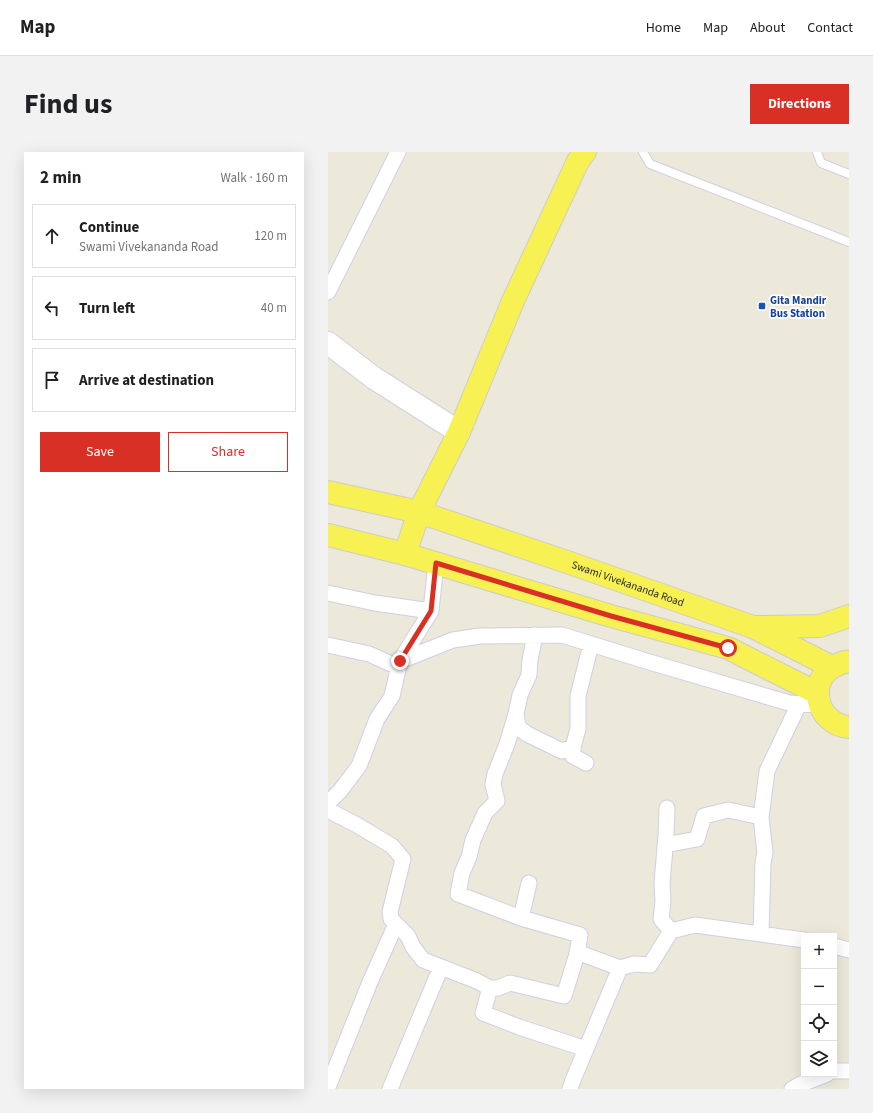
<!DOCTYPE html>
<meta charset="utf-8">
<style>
:root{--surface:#fff;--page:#f2f2f2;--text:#202124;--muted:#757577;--line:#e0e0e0;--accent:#d93025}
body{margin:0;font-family:"Source Sans 3",sans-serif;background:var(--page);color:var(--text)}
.controls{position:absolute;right:12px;bottom:12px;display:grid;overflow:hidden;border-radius:0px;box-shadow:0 4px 16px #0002}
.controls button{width:36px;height:36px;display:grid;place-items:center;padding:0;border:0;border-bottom:1px solid var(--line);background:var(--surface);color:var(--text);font:20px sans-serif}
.stop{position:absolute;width:12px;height:12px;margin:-9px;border:3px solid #d93025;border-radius:50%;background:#fff}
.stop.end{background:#d93025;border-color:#fff;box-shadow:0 1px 4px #0008}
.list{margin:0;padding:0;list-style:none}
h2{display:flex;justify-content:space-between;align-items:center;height:52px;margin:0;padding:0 16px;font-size:17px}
h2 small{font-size:13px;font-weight:400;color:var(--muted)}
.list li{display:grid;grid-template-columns:26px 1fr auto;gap:12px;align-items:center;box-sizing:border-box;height:64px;margin:0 8px 8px;padding:0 8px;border:1px solid var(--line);border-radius:0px}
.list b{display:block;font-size:15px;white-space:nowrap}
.list p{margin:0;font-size:13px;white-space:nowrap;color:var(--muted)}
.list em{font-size:13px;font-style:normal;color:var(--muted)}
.actions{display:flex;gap:8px;padding:12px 16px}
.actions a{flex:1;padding:9px 0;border:1px solid var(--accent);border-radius:0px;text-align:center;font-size:14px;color:var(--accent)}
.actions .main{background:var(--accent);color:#fff}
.icon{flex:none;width:22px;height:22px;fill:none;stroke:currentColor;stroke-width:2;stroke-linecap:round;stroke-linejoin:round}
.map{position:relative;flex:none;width:521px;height:937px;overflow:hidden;border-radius:0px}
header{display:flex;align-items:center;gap:24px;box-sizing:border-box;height:56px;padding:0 20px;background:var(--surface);border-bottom:1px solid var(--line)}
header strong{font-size:19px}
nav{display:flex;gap:22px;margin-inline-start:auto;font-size:14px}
.intro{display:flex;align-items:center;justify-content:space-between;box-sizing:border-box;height:96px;padding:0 24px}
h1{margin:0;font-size:28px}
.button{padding:10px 18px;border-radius:0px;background:var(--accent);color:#fff;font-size:14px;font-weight:700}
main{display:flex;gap:24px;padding:0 24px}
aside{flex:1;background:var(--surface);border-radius:0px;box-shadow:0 4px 16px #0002}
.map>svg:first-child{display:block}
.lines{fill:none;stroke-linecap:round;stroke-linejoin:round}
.lane-casing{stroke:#cfcfe3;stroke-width:10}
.street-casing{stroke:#cfcfe3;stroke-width:17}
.secondary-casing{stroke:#cfcfe3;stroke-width:24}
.primary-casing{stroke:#ccc;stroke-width:24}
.lane{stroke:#fff;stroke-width:8}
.street{stroke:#fff;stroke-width:15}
.secondary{stroke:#fff;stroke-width:22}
.primary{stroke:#f7f154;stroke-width:22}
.route{stroke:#d93025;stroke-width:5}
.transit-dot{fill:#1a4fb4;stroke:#fff;stroke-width:1.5}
.labels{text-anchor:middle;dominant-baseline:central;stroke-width:3.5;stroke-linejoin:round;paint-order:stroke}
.transit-label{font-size:11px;font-weight:bold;fill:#164399;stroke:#fff;text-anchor:start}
.street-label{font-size:11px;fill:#292929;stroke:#fff}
</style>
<header>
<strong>Map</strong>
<nav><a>Home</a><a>Map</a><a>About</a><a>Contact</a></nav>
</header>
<div class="intro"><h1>Find us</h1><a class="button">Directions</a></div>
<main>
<aside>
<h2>2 min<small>Walk · 160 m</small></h2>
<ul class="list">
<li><svg class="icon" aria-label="ahead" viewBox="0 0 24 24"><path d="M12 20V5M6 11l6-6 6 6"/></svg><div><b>Continue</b><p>Swami Vivekananda Road</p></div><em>120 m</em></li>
<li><svg class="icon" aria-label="left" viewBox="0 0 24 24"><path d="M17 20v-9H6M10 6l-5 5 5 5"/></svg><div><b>Turn left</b></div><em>40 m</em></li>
<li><svg class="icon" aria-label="arrive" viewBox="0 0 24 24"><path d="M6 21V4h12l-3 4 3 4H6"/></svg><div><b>Arrive at destination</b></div></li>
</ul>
<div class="actions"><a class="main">Save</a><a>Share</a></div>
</aside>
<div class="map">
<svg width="521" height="937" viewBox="0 0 521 937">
<rect width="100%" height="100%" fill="#ece8da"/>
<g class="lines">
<g class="lane-casing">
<path id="lane" d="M315,0L322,12L521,90
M489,0L493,11L521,22"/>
</g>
<g class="street-casing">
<path id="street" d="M0,140L70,0
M0,441L47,451L103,459L108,411
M207,483L202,508L201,523L192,543L188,562L190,575L199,582L234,599L245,595
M0,493L41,502L70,515
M72,509L125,488L152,484L234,483L318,509L461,551L492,553
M188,562L179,592L167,622L165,632L169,649L157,661L145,688L141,705L134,721L130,742L193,766
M258,611L245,604V595L250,577V544L263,492
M0,651L12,639L31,614L49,567L64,544L72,509L103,459
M339,656L338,684L334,731L335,750L333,767L343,779L367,773L476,788
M0,658L29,673L64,694L75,707L62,760L63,767L80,784L85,795L95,808L149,829L162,836H170L182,831L236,844L249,802L252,783L193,766L201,731
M433,665L437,701L435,710L433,782
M337,693L369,687L376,664L400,658L433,665L439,619L471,552
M506,794L521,798
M249,800L292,816
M162,836L155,861L191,875L258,897
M506,919H521
M0,935L42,830L68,772
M62,937L113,815
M242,937L245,928L292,816L306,812L322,813L343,779
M464,937L471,933L499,922"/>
</g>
<g class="secondary-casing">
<path id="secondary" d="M0,191L46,226L131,280"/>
</g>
<g class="primary-casing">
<g id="primary">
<path id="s1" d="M0,340L91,360L239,410L425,475L504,515"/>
<path d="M0,383L77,402L283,464L400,496L489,541"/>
<path d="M77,402L91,360L131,280L185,149L250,9L257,0"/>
<path d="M429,475L492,474L521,464"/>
<path d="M521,510C517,509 513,511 509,513C477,526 488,573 521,575"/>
</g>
</g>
<use href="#lane" class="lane"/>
<use href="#street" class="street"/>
<use href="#secondary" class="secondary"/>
<use href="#primary" class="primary"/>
</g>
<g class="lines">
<path class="route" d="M72,509L103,459L108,411L283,464L400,496"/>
</g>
<rect class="transit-dot" x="430" y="150" width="8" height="8" rx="2"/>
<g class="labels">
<g class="transit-label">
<text x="442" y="148">Gita Mandir<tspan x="442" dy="13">Bus Station</tspan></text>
</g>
<g class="street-label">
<text stroke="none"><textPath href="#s1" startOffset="314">Swami Vivekananda Road</textPath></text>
</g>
</g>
</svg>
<div class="controls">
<button>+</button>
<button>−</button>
<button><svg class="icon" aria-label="locate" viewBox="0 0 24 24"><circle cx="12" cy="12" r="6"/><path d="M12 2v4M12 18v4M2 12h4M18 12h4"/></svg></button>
<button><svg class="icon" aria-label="layers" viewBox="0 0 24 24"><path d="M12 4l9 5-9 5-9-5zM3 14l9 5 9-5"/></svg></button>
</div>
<div class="stop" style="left:400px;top:496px"></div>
<div class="stop end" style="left:72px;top:509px"></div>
</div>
</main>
